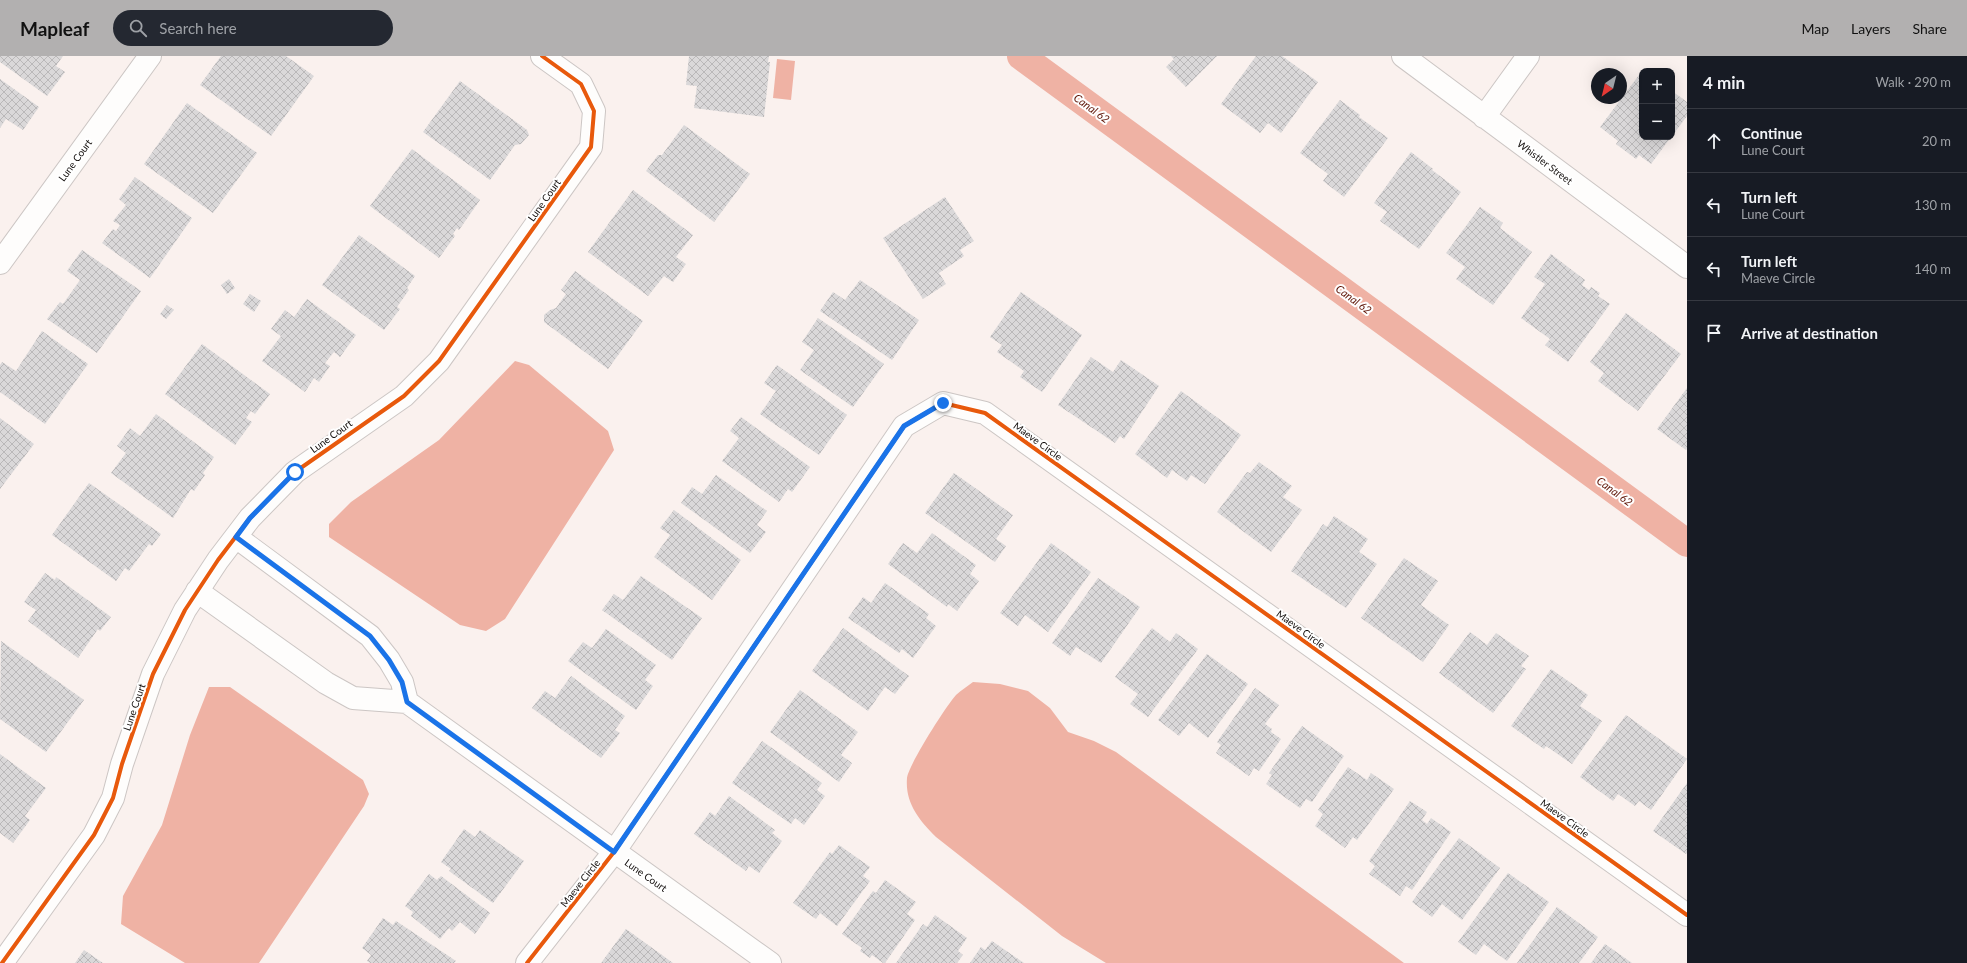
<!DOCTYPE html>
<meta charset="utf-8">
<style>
:root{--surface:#171b24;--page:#242831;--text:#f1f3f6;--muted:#9ea1a6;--line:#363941;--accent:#b2b0b0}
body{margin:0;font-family:Lato,sans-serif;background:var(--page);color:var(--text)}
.controls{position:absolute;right:12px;top:12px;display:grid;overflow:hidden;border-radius:8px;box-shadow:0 4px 16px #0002}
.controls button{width:36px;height:36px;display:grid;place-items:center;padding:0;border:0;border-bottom:1px solid var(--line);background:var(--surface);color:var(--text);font:20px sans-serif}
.compass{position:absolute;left:1591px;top:12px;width:36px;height:36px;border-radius:50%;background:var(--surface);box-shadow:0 4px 16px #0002;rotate:215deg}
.stop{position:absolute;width:12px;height:12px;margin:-9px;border:3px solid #1a73e8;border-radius:50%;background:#fff}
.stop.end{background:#1a73e8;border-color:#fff;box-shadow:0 1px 4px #0008}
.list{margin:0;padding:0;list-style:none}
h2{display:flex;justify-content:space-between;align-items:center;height:52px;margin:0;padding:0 16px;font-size:17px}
h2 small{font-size:13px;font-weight:400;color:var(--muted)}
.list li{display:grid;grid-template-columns:26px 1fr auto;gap:12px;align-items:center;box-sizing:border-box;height:64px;padding:0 16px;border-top:1px solid var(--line)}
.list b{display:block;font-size:15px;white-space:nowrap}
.list p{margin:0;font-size:13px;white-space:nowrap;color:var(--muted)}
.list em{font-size:13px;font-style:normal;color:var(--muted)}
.icon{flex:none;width:22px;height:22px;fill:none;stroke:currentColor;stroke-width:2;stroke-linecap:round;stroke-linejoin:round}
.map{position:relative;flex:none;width:1687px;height:907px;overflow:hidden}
header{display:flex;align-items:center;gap:24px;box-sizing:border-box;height:56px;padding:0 20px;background:var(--accent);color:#111}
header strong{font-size:19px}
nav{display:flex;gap:22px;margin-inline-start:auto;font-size:14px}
.search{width:280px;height:36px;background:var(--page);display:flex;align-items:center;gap:10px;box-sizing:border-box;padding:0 14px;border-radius:22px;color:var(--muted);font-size:15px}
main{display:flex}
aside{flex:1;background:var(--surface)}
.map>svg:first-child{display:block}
.water{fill:#efb2a4}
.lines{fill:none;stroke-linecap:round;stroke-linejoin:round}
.canal{stroke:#efb2a4;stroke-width:28}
.building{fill:url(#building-cross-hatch)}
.street-casing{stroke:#ccc6c4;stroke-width:24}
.street{stroke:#fefdfc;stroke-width:22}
.cycleway-casing{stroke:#fff;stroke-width:6}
.cycleway{stroke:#e8590c;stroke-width:4}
.route{stroke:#1a73e8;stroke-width:5}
.labels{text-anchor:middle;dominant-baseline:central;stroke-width:4;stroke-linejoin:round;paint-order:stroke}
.street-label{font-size:10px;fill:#130e0c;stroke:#fff}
.water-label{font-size:11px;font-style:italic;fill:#601709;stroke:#fff}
</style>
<header>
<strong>Mapleaf</strong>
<div class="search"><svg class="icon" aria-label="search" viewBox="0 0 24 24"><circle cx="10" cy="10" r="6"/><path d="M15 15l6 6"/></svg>Search here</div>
<nav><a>Map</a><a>Layers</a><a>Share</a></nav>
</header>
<main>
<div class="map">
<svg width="1687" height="907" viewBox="0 0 1687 907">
<defs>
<pattern id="building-cross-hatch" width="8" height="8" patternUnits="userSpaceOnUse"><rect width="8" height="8" fill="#dad8d9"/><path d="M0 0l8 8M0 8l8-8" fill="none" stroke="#bab8b9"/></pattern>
</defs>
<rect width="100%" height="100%" fill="#faf1ee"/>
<path class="water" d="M777,3L795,5L791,44L773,42Z
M515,305L529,309L608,375L614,394L505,563L486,575L460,569L329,481V468L351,446L439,384Z
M973,626L1000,628L1028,635L1050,652L1068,676L1094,685L1116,696L1404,907H1106L1062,880L936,781C919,764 905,747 907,722C909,708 946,650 956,639C961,634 968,630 973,626Z
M209,631H230L363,724L369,738L364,750L259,907H185L121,868L123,840L162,769L190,679Z"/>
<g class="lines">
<path class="canal" d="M1021,0L1687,487"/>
</g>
<path class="building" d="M0,0H63L56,10L65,16L47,40L0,6Z
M221,0H286L314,20L271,80L200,29Z
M689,0H769L768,6H770L764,61L694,52L697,30L686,29Z
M1171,0H1217L1186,31L1166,11L1174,3Z
M1256,0H1282L1318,26L1281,77L1268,67L1260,77L1221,48Z
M1642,15V81H1671L1651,108L1639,99L1636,103L1616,88L1618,85L1600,71Z
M0,23L39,51L23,74L6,63L0,72Z
M460,25L527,74L529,79L521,88L515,89L490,124L423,76Z
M1672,35L1687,46V60L1672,80Z
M1340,44L1360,59L1359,61L1388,82L1344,141L1323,125L1328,118L1300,97Z
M187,47L257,97L213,157L144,108Z
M684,69L750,118L714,166L646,115L658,99H662Z
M412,93L480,144L459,174L457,172L453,178L455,180L439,202L370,150Z
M1411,96L1433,113L1432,114L1461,136L1419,193L1380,165L1387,156L1374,147Z
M135,121L192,162L150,222L102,187L113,173L116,175L120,169L113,165L126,149L119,143Z
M633,134L693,179L676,201L686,208L673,226L664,220L648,240L588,196Z
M945,141L974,185L960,194L964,200L939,217L946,228L923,243L883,182Z
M1480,151L1503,167L1500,172L1532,196L1493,249L1456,223L1465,211L1446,197Z
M359,179L415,220L407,232L409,234L397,251L400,253L384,274L322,229Z
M82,194L141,235L97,297L47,263L60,246L63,248L80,224L67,215Z
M1551,198L1585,224L1582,229L1589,234L1591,231L1600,237L1598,240L1610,248L1568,306L1545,289L1550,283L1521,262L1545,228L1534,221Z
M575,215L643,265L608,313L544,266V259L550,254L556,252L566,238L561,234Z
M229,223L235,232L227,238L221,229Z
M860,224L919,264L892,304L820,255L833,236L845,244Z
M1021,236L1082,279L1042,336L1020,321L1024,315L997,296L1002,289L990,281Z
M250,238L261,245L254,256L243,248Z
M307,243L356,279L340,301L334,296L325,307L330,310L319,326L314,322L305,336L262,305L281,280L271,273L285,254L294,261Z
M167,249L174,254L166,263L160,258Z
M1626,257L1681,298L1638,355L1598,325L1604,317L1590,306Z
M818,262L884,308L853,351L800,314L814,294L802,286Z
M42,275L88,308L45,368L0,336V309L2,306L16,315Z
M202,288L270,338L255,358L251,355L246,362L252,366L235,389L165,338Z
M1091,301L1113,316L1121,304L1159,330L1124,383L1120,380L1115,387L1058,349Z
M777,309L847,359L819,399L760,358L776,335L764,327Z
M1687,332V392L1686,394L1657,373Z
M1181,335L1241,379L1205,428L1191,419L1187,425L1172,414L1167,422L1135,398Z
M156,358L214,401L203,417L205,419L194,435L191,433L173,462L111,417L126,397L117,390L130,372L140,380Z
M741,361L810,411L792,436L788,433L779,446L722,405L739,382L730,375Z
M0,362L34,388L0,433Z
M1259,406L1292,430L1283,441L1302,454L1271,496L1217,456L1247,416L1250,417Z
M954,417L1013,459L996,483L1006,490L995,506L925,457Z
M716,419L767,455L757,469L766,476L750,497L681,447L692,431L702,438Z
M89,427L161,478L152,490L149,488L129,515L125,512L116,525L52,479Z
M674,454L741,504L712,544L654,501L670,479L660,472Z
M1334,460L1368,483L1359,496L1377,508L1346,552L1291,515L1323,468L1327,471Z
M932,477L976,509L970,518L979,525L957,555L948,548L947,551L888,508L903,487L917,497Z
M1051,487L1091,516L1048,576L1025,559L1018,570L1000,557Z
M1404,502L1438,525L1421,549L1449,569L1423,606L1361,562Z
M45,517L55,524L56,521L111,561L100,575L98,573L78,602L28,565L36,554L24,546Z
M641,520L702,562L672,604L602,554L614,538L623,544Z
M1098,522L1140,551L1101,607L1076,591L1070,600L1052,587Z
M885,527L929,558L926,562L936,570L913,602L902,593L899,597L848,562L863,541L871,547Z
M843,572L909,620L895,638L885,631L868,655L812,615Z
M1152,572L1170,586L1176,577L1198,593L1148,661L1130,648L1138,638L1115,621Z
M606,573L656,609L645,624L653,630L636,654L568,605L583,586L592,592Z
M1470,576L1487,589L1496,577L1529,600L1521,610L1526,613L1493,657L1439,617Z
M1,585L84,644L46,696L0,663Z
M1207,598L1248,628L1208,682L1189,667L1179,680L1158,664Z
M1551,613L1588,639L1580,650L1602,665L1572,708L1546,690L1544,693L1511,670Z
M571,620L625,660L615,674L620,677L601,702L532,652L545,635L555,642Z
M1255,632L1279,649L1265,668L1272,673L1271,676L1281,683L1259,715L1254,712L1249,720L1216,697L1221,689L1217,686Z
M800,634L858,676L841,699L852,707L839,726L770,676Z
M1626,659L1687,703L1651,754L1639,745L1635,750L1618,738L1613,745L1580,721Z
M1302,670L1344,700L1312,746L1306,743L1300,752L1266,728L1272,719L1269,717Z
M762,685L822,727L817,734L825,740L804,769L795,762L791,768L732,727Z
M0,698L46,732L25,760L30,764L13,787L0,777Z
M1348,711L1367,724L1371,717L1394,733L1357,784L1353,781L1345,792L1315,770L1323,758L1318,754Z
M1687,727V797L1686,798L1653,775Z
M729,740L775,774L772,777L782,785L759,817L749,810L746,815L694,778L710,756L715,760Z
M1410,745L1427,756L1422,764L1427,768L1431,762L1451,776L1412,834L1406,830L1400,840L1369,818L1375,810L1369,805Z
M464,773L475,781L480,774L524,805L493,847L449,815L451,813L441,806Z
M1459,782L1500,812L1462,864L1442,848L1432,861L1412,846Z
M839,789L870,811L863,820L870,825L837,870L820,857L816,863L793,847L830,796L832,798Z
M1508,817L1549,846L1507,905L1484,888L1476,899L1458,886Z
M429,818L437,824L441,820L490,857L475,878L460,866L452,875L449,872L440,883L411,860L413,856L405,850Z
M885,824L916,846L907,858L915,864L885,907H883L872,899L870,902L860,895L862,892L842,878L873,835L876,837Z
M1557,851L1598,881L1579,907H1517Z
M935,859L967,882L958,895L963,899L957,907H896L923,868L927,871Z
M383,862L393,869L396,865L456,905L454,907H370L367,905L371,899L362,892Z
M626,873L673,907H601Z
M992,885L1024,907H970L981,891L985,894Z
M1605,888L1632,907H1591Z
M84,894L103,907H75Z"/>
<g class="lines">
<g class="street-casing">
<path id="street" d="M1403,0L1687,211
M1484,61L1528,0
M0,207L150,0
M236,481L370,580L389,604L402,626L407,646
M197,535L326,627L353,642L407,646L770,907
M2,907L94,779L113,742L122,708L153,618L185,554L218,504L250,462L295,416L404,340L439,305L591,91L594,55L581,28L542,0
M527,907L614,796L904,370L943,347L985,357L1687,859"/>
</g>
<use href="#street" class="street"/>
<g class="cycleway-casing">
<path id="cycleway" d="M2,907L94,779L113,742L122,708L153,618L185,554L218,504L250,462L295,416L404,340L439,305L591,91L594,55L581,28L542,0
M527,907L614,796L904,370L943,347L985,357L1687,859"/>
</g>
<use href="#cycleway" class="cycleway"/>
</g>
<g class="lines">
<path class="route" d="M295,416L250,462L236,481L370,580L389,604L402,626L407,646L614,796L904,370L943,347"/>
</g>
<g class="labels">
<g class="street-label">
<text transform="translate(75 104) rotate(-54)">Lune Court</text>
<text transform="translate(1545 106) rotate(37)">Whistler Street</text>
<text transform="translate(544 144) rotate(-55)">Lune Court</text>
<text transform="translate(331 380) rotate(-36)">Lune Court</text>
<text transform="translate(1038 385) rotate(36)">Maeve Circle</text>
<text transform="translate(1301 573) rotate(36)">Maeve Circle</text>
<text transform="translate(134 651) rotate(-71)">Lune Court</text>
<text transform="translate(1565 762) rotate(36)">Maeve Circle</text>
<text transform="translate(646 819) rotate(35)">Lune Court</text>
<text transform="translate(580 827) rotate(-52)">Maeve Circle</text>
</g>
<g class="water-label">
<text transform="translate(1092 52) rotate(36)">Canal 62</text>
<text transform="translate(1354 243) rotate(36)">Canal 62</text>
<text transform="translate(1615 435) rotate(36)">Canal 62</text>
</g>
</g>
</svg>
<div class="controls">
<button>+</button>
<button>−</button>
</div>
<svg class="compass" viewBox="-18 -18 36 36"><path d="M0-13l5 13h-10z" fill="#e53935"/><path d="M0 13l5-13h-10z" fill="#9ea1a6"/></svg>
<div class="stop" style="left:295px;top:416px"></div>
<div class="stop end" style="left:943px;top:347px"></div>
</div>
<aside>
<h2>4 min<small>Walk · 290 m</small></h2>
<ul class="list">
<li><svg class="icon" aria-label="ahead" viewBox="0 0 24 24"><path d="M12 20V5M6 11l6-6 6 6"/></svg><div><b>Continue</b><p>Lune Court</p></div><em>20 m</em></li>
<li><svg class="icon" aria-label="left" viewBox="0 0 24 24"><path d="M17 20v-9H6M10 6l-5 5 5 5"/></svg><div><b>Turn left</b><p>Lune Court</p></div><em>130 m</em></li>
<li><svg class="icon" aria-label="left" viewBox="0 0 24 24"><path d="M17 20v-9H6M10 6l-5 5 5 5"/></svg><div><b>Turn left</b><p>Maeve Circle</p></div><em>140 m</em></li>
<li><svg class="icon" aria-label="arrive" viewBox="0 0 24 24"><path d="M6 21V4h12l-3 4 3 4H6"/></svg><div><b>Arrive at destination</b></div></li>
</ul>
</aside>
</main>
